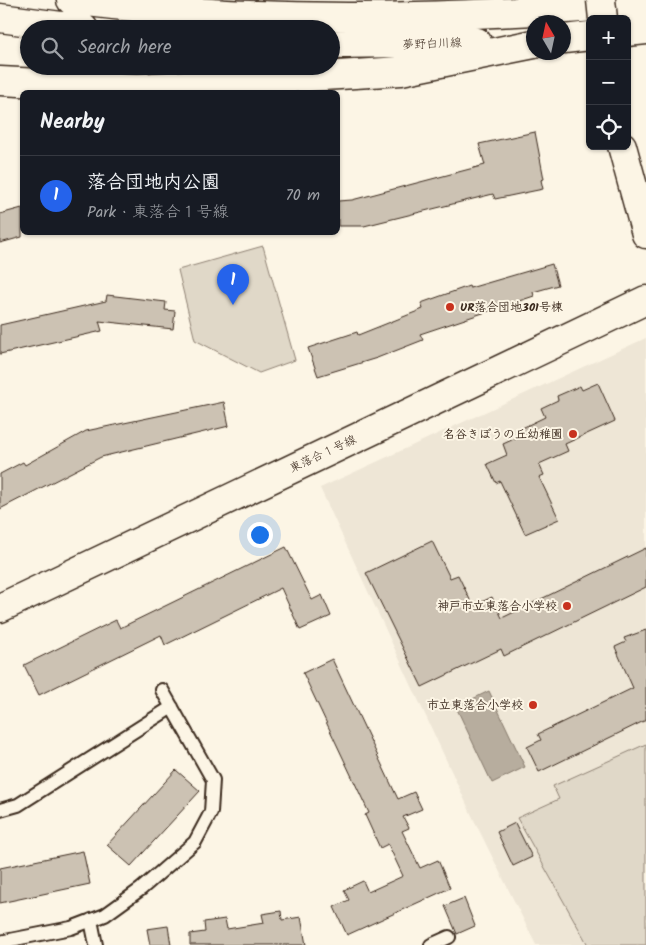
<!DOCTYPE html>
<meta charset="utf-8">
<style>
:root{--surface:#171b24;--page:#20242c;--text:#f1f3f6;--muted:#9ea1a6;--line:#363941;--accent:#2563eb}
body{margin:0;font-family:Kalam,"Klee One",sans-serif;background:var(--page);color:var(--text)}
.controls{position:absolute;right:15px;top:15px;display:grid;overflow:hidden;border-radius:8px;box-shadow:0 1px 4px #0004}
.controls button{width:45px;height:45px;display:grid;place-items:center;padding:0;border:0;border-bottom:1px solid var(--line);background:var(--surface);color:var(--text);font:25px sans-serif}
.compass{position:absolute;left:526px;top:15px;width:45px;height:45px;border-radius:50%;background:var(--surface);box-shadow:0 1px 4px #0004;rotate:351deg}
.you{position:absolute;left:259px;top:534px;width:18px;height:18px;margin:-12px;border:4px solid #fff;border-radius:50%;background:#1a73e8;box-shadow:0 0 0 8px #1a73e833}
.badge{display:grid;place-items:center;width:32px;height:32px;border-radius:50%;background:var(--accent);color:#fff;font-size:16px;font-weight:700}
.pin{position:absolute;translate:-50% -41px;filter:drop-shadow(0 1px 2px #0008)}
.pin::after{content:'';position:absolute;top:26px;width:18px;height:15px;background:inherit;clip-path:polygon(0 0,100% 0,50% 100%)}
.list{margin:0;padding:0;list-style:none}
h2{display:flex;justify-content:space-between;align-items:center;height:65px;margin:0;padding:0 20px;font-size:21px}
h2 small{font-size:16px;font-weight:400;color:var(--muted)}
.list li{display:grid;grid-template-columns:32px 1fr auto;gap:15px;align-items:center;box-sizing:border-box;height:80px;padding:0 20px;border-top:1px solid var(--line)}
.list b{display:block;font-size:19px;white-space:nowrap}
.list p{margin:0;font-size:16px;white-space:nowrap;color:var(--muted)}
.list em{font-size:16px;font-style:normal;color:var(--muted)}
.icon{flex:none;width:28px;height:28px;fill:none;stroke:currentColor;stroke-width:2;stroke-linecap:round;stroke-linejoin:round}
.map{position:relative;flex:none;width:646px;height:945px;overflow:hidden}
.search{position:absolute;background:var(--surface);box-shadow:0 1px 4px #0004;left:20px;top:20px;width:320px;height:55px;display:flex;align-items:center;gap:12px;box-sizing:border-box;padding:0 18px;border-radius:28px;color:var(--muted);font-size:19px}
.panel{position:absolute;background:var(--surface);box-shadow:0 1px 4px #0004;left:20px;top:90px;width:320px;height:145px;border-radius:8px}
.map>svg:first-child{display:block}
.built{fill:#eee6d6}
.green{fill:#e0d8c8;stroke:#8e8173}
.water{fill:#b7ad9e;stroke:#85796b}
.building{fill:#ccc2b3;stroke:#3b2a1e}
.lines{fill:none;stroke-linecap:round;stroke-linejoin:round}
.lane-casing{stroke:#3b2a1e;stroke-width:16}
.secondary-casing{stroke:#3b2a1e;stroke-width:31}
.lane{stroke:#fcf5e5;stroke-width:12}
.secondary{stroke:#fcf5e5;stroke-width:28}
.secondary-bridge-casing{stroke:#3b2a1e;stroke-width:31;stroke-linecap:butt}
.secondary-bridge{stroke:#fcf5e5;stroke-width:28}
.poi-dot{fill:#c8321e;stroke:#fcf5e5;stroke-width:2}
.labels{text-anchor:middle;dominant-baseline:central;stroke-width:4;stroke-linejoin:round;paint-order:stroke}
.street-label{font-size:12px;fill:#3b2a1e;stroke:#fcf5e5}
.poi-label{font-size:12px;font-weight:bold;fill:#3b2a1e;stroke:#fcf5e5;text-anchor:end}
</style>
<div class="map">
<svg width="646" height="945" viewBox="0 0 646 945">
<rect width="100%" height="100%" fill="#fcf5e5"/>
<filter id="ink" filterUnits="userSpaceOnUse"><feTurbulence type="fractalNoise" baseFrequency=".02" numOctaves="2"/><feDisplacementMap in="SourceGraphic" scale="10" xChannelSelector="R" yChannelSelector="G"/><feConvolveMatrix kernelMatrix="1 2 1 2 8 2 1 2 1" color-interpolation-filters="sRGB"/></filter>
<g filter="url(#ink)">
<path class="built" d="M646,338V945H536L474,820L320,488Z"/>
<path class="green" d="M263,246L295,360L259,373L195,340L178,270Z
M646,744V945H588L517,818L559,799L553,786Z"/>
<path class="water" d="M489,691L525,767L492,783L456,707Z"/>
<path class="building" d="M535,132L544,179L541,180L543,189L495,199L493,194L364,226H338V201L352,200L485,165L479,144Z
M22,208V237L0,243V214Z
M552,264L558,285L533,292L534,296L420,334L423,340L377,358L318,376L308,348L357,332L358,335L423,309L421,303L469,286L470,288Z
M107,295L166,302L165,310L175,311L173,329L99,321L102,331L0,354V325L106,301Z
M598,383L615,421L565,444L568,451L539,464L544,475L539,477L559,519L525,534L500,481L496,483L487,464L507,455L503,444L525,434L522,428L545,417L541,408L558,400L557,396L580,386L582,390Z
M224,402L229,426L101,457L0,509V474L23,462L25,465L86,431Z
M432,541L450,578L458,575L473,606L492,597L502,618L646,548V587L504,656L501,649L422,687L366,573Z
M286,547L312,600L322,595L331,616L300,630L281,588L165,645L161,635L39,695L24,665L116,620L120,628Z
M646,630V720L539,772L527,747L541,740L538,734L633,688L615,647L626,642L624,638Z
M332,659L398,799L414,792L422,809L403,817L409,828L402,831L420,868L438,860L450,888L347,935L334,907L349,900L344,890L363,881L368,892L403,876L388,844L380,848L365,815L369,813L303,673Z
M176,770L200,791L131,866L107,845Z
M515,823L532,857L513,866L497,832Z
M83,851L90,884L0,903V868Z
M464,898L475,926L457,934L445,906Z
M281,911L282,920L301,917L306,945H190V934L205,932L204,922L225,919L227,929L264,923L262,914Z
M168,926L171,945H150L147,929Z"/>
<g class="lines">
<g class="lane-casing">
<path id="lane" d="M0,810L18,805L172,707
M91,920L96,945
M0,942L71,928L105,915L141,889L195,842L211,812L213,780L162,690
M431,945L449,937"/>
</g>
<g class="secondary-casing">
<path id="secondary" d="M71,0C262,25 455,19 646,3
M0,18L84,29
M627,32L646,30
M564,39L590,36
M331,44L477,42
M0,81L138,88L401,71L534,44
M622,146L646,234
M0,608L646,300"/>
</g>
<use href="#lane" class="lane"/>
<use href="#secondary" class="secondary"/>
<g class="secondary-bridge-casing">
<path id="secondary-bridge" d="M601,0L603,19"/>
</g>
<use href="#secondary-bridge" class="secondary-bridge"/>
</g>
</g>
<g class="poi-dot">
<circle cx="450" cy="307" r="5"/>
<circle cx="573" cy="434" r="5"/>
<circle cx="567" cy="606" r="5"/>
<circle cx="533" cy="705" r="5"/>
</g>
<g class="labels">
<g class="street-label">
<text transform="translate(432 44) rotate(-2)">夢野白川線</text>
<text transform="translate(323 454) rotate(-25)">東落合１号線</text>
</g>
<g class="poi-label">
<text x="460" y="307" text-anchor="start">UR落合団地301号棟</text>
<text x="563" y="434">名谷きぼうの丘幼稚園</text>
<text x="557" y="606">神戸市立東落合小学校</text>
<text x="523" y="705">市立東落合小学校</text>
</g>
</g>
</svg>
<div class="controls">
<button>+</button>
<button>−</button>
<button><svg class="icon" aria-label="locate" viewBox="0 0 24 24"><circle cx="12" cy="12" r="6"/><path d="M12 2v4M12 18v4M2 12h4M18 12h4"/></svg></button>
</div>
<svg class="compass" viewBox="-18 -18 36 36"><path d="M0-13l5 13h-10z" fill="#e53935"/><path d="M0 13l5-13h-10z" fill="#9ea1a6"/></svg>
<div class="you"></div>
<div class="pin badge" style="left:233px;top:305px">1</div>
<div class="search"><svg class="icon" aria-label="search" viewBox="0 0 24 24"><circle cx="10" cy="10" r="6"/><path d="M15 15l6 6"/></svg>Search here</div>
<section class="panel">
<h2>Nearby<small></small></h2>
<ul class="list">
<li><span class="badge">1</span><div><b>落合団地内公園</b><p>Park · 東落合１号線</p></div><em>70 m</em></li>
</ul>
</section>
</div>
